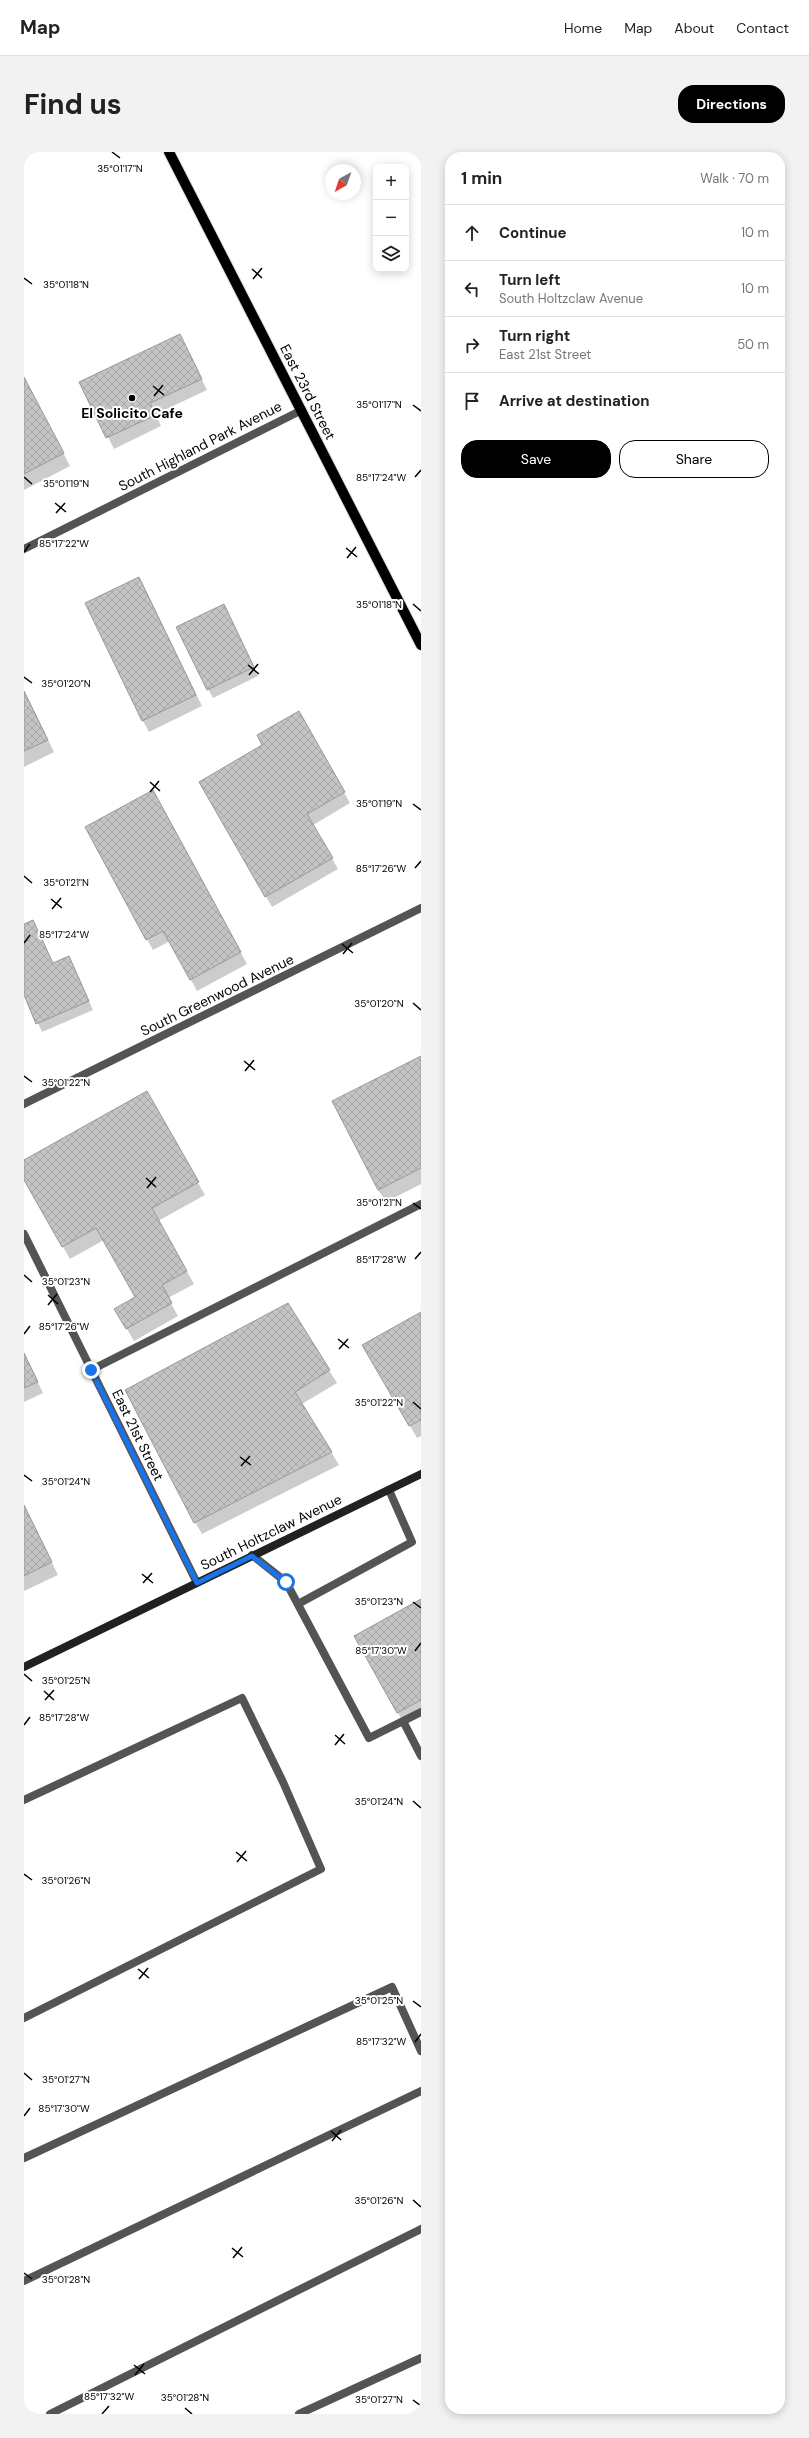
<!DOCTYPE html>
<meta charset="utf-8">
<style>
:root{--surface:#fff;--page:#f2f2f2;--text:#222;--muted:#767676;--line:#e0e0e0;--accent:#000}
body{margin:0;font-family:"DM Sans",sans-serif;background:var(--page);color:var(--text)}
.controls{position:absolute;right:12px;top:12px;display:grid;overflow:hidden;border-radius:8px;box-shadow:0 2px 10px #0003}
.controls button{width:36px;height:36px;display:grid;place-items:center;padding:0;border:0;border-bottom:1px solid var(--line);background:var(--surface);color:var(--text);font:20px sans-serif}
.compass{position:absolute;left:301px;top:12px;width:36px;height:36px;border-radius:50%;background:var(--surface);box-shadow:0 2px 10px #0003;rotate:220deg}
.stop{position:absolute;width:12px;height:12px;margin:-9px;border:3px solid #1a73e8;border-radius:50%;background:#fff}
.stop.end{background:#1a73e8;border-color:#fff;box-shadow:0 1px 4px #0008}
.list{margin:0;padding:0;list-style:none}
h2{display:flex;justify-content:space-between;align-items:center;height:52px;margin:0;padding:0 16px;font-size:17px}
h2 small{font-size:13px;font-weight:400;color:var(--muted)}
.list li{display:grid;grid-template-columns:26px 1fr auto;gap:12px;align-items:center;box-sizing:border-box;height:56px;padding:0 16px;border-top:1px solid var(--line)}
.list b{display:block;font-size:15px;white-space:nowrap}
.list p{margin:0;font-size:13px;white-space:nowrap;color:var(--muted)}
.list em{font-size:13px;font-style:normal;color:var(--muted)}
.actions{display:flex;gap:8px;padding:12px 16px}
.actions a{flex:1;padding:9px 0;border:1px solid var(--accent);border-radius:16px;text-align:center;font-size:14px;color:var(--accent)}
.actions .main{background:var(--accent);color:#fff}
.icon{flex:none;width:22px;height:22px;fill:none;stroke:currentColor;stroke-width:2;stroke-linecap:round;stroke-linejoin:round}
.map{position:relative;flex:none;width:397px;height:2262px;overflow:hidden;border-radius:16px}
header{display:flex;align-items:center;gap:24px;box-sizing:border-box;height:56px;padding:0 20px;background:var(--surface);border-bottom:1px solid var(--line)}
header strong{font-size:19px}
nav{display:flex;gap:22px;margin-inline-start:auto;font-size:14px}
.intro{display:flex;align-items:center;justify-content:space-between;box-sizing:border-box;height:96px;padding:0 24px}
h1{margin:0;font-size:28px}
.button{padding:10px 18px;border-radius:16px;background:var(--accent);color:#fff;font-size:14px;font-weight:700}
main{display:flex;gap:24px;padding:0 24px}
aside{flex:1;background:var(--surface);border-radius:16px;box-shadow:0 2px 10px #0003}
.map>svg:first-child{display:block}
.shadow{fill:#0003}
.building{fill:url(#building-cross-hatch);stroke:#989898}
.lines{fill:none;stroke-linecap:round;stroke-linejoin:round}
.primary-casing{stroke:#dbdbdb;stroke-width:12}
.service{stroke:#545454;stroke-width:8}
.minor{stroke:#545454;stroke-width:8}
.secondary{stroke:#212121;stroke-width:8}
.primary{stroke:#000;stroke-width:10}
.route{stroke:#1a73e8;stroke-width:5}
.ticks{fill:none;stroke:#000;stroke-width:1.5}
.poi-dot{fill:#000;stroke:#fff;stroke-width:1.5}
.labels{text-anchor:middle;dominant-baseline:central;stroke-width:4;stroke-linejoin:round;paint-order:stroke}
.street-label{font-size:14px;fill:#000;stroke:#fff}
.poi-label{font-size:14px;font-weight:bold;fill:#000;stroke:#fff}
.ticks-label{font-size:10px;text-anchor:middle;fill:#000;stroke:#fff;stroke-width:4;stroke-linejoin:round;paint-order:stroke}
</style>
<header>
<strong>Map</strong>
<nav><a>Home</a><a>Map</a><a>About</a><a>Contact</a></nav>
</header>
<div class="intro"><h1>Find us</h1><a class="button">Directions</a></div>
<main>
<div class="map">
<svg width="397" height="2262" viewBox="0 0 397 2262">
<defs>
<pattern id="building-cross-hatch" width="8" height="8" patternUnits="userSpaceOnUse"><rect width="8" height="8" fill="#c4c4c4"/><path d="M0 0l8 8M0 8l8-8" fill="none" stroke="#a7a7a7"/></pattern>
</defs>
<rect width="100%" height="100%" fill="#fff"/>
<path class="shadow" d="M162,195L183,238L132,262L137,274L90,297L57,230Z
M0,226L46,314L0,338Z
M121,437L178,554L125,580L119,569Z
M204,462L234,524L189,546L184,537Z
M0,539L30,600L0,615Z
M274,560L326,651L289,673L314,717L248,755L176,630L240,594Z
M135,651L223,812L173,839L146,789L129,798L62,676Z
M9,769L29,812L45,805L69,858L18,880L0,840V773Z
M397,905V1032L362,1050L354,1038Z
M122,940L181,1043L134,1069L170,1132L144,1146L154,1164L110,1189L91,1157L112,1146L80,1088L46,1107L0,1026V1009Z
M264,1152L313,1231L278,1252L315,1313L178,1382L171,1370Z
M397,1162V1284L393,1286L340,1194Z
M0,1202L19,1241L0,1250Z
M0,1353L34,1423L0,1439Z
M397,1448V1564L381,1573L374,1561Z"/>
<path class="building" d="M156,182L178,227L126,251L132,263L82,286L55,230Z
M0,225L40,301L0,322Z
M115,425L172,543L118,569L61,451Z
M200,452L230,515L183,538L152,475Z
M0,539L24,588L0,599Z
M275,559L321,640L283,662L309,706L241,745L175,630L238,593L233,583Z
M129,638L217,800L166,828L139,779L122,788L61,675Z
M9,768L29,811L45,804L65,849L12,872L0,843V772Z
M397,904V1016L354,1038L308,949Z
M123,939L175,1030L128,1056L163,1119L138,1133L148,1151L102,1177L90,1157L111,1145L72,1076L38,1095L0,1028V1008Z
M264,1151L306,1218L271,1240L308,1300L170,1371L101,1238Z
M397,1160V1268L385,1274L338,1193Z
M0,1201L14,1230L0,1236Z
M0,1353L28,1410L0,1424Z
M397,1447V1548L373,1561L330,1484Z"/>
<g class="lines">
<g class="primary-casing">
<path id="primary" d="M145,0L397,493"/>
</g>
<path class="service" d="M228,1403L262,1430L345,1586L397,1560
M274,1452L388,1390L365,1338
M379,1569L397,1604
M0,1648L218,1546L259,1630L297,1717L0,1866
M0,2006L368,1835L397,1899
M0,2129L397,1939
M26,2262L397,2077
M275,2262L397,2206"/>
<path class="minor" d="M0,397L278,258
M0,952L397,756
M0,1082L173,1431
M67,1218L397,1052"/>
<path class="secondary" d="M0,1515L397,1322"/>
<use href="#primary" class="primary"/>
</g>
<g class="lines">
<path class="route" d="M67,1218L173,1431L228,1404L262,1430"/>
</g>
<path class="ticks" d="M88,0L96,6M228,117L238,126M0,126L8,132M229,127L238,116M129,234L140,243M130,244L139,233M389,253L397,259M0,325L8,332M391,325L397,318M31,351L42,360M32,361L41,351M322,396L333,405M0,400L6,392M323,406L332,395M389,452L397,459M224,513L235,522M225,523L234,512M0,525L8,531M126,630L136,639M126,640L135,629M389,652L397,658M391,716L397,709M0,724L8,731M27,747L38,756M28,757L37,746M0,791L6,783M318,792L329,801M319,802L328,791M389,851L397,858M220,909L231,918M221,919L230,908M0,924L8,930M122,1026L132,1035M123,1036L132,1025M389,1051L397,1057M391,1107L397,1100M0,1123L8,1130M24,1143L34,1152M24,1153L33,1142M0,1182L6,1174M314,1187L325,1196M315,1197L324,1187M389,1250L397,1257M216,1305L227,1313M217,1314L226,1304M0,1323L8,1329M118,1422L129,1431M119,1431L128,1421M389,1450L397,1456M391,1499L397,1491M0,1522L8,1529M20,1539L30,1548M21,1548L30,1538M0,1573L6,1565M311,1583L321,1592M311,1593L320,1582M389,1649L397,1656M212,1700L223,1709M213,1710L222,1699M0,1722L8,1728M114,1817L125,1826M115,1827L124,1816M389,1849L397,1855M391,1890L397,1882M0,1921L8,1928M0,1964L6,1956M307,1979L317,1988M308,1989L317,1978M389,2048L397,2055M208,2096L219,2105M209,2106L218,2095M0,2121L8,2127M110,2213L121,2222M111,2223L120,2212M389,2248L397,2254M161,2256L168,2262M78,2262L85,2254"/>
<circle class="poi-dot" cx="108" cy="246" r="4"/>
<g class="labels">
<g class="street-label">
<text transform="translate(284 240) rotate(63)">East 23rd Street</text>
<text transform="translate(176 294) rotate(-27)">South Highland Park Avenue</text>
<text transform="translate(193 843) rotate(-26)">South Greenwood Avenue</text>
<text transform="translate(114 1283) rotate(64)">East 21st Street</text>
<text transform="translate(247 1380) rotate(-26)">South Holtzclaw Avenue</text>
</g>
<g class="poi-label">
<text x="108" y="261">El Solicito Cafe</text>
</g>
</g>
<g class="ticks-label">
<text x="96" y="20">35°01'17"N</text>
<text x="42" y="136">35°01'18"N</text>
<text x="355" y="256">35°01'17"N</text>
<text x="357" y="329">85°17'24"W</text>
<text x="42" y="335">35°01'19"N</text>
<text x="40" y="395">85°17'22"W</text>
<text x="355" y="456">35°01'18"N</text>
<text x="42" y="535">35°01'20"N</text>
<text x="355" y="655">35°01'19"N</text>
<text x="357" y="720">85°17'26"W</text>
<text x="42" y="734">35°01'21"N</text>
<text x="40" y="786">85°17'24"W</text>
<text x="355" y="855">35°01'20"N</text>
<text x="42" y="934">35°01'22"N</text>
<text x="355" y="1054">35°01'21"N</text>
<text x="357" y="1111">85°17'28"W</text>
<text x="42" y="1133">35°01'23"N</text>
<text x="40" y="1178">85°17'26"W</text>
<text x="355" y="1254">35°01'22"N</text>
<text x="42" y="1333">35°01'24"N</text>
<text x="355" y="1453">35°01'23"N</text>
<text x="357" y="1502">85°17'30"W</text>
<text x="42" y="1532">35°01'25"N</text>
<text x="40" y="1569">85°17'28"W</text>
<text x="355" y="1653">35°01'24"N</text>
<text x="42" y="1732">35°01'26"N</text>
<text x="355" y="1852">35°01'25"N</text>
<text x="357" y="1893">85°17'32"W</text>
<text x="42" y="1931">35°01'27"N</text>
<text x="40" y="1960">85°17'30"W</text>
<text x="355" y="2052">35°01'26"N</text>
<text x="42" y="2131">35°01'28"N</text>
<text x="85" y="2248">85°17'32"W</text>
<text x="161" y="2249">35°01'28"N</text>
<text x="355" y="2251">35°01'27"N</text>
</g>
</svg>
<div class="controls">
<button>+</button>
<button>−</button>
<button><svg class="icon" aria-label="layers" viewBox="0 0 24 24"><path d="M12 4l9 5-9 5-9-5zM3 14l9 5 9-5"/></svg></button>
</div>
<svg class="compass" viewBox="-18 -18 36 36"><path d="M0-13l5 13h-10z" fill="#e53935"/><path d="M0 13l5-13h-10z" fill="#767676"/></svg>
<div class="stop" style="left:262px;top:1430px"></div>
<div class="stop end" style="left:67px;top:1218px"></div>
</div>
<aside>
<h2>1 min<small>Walk · 70 m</small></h2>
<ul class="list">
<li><svg class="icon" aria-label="ahead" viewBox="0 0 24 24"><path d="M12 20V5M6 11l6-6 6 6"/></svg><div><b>Continue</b></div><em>10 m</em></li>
<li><svg class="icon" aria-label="left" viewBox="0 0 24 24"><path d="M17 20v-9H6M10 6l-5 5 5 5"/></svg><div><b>Turn left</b><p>South Holtzclaw Avenue</p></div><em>10 m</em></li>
<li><svg class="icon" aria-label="right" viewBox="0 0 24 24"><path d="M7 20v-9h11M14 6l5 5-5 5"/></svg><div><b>Turn right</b><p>East 21st Street</p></div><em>50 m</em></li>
<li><svg class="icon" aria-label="arrive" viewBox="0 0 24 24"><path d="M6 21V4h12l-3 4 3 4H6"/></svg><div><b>Arrive at destination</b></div></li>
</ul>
<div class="actions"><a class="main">Save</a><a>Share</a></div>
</aside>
</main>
